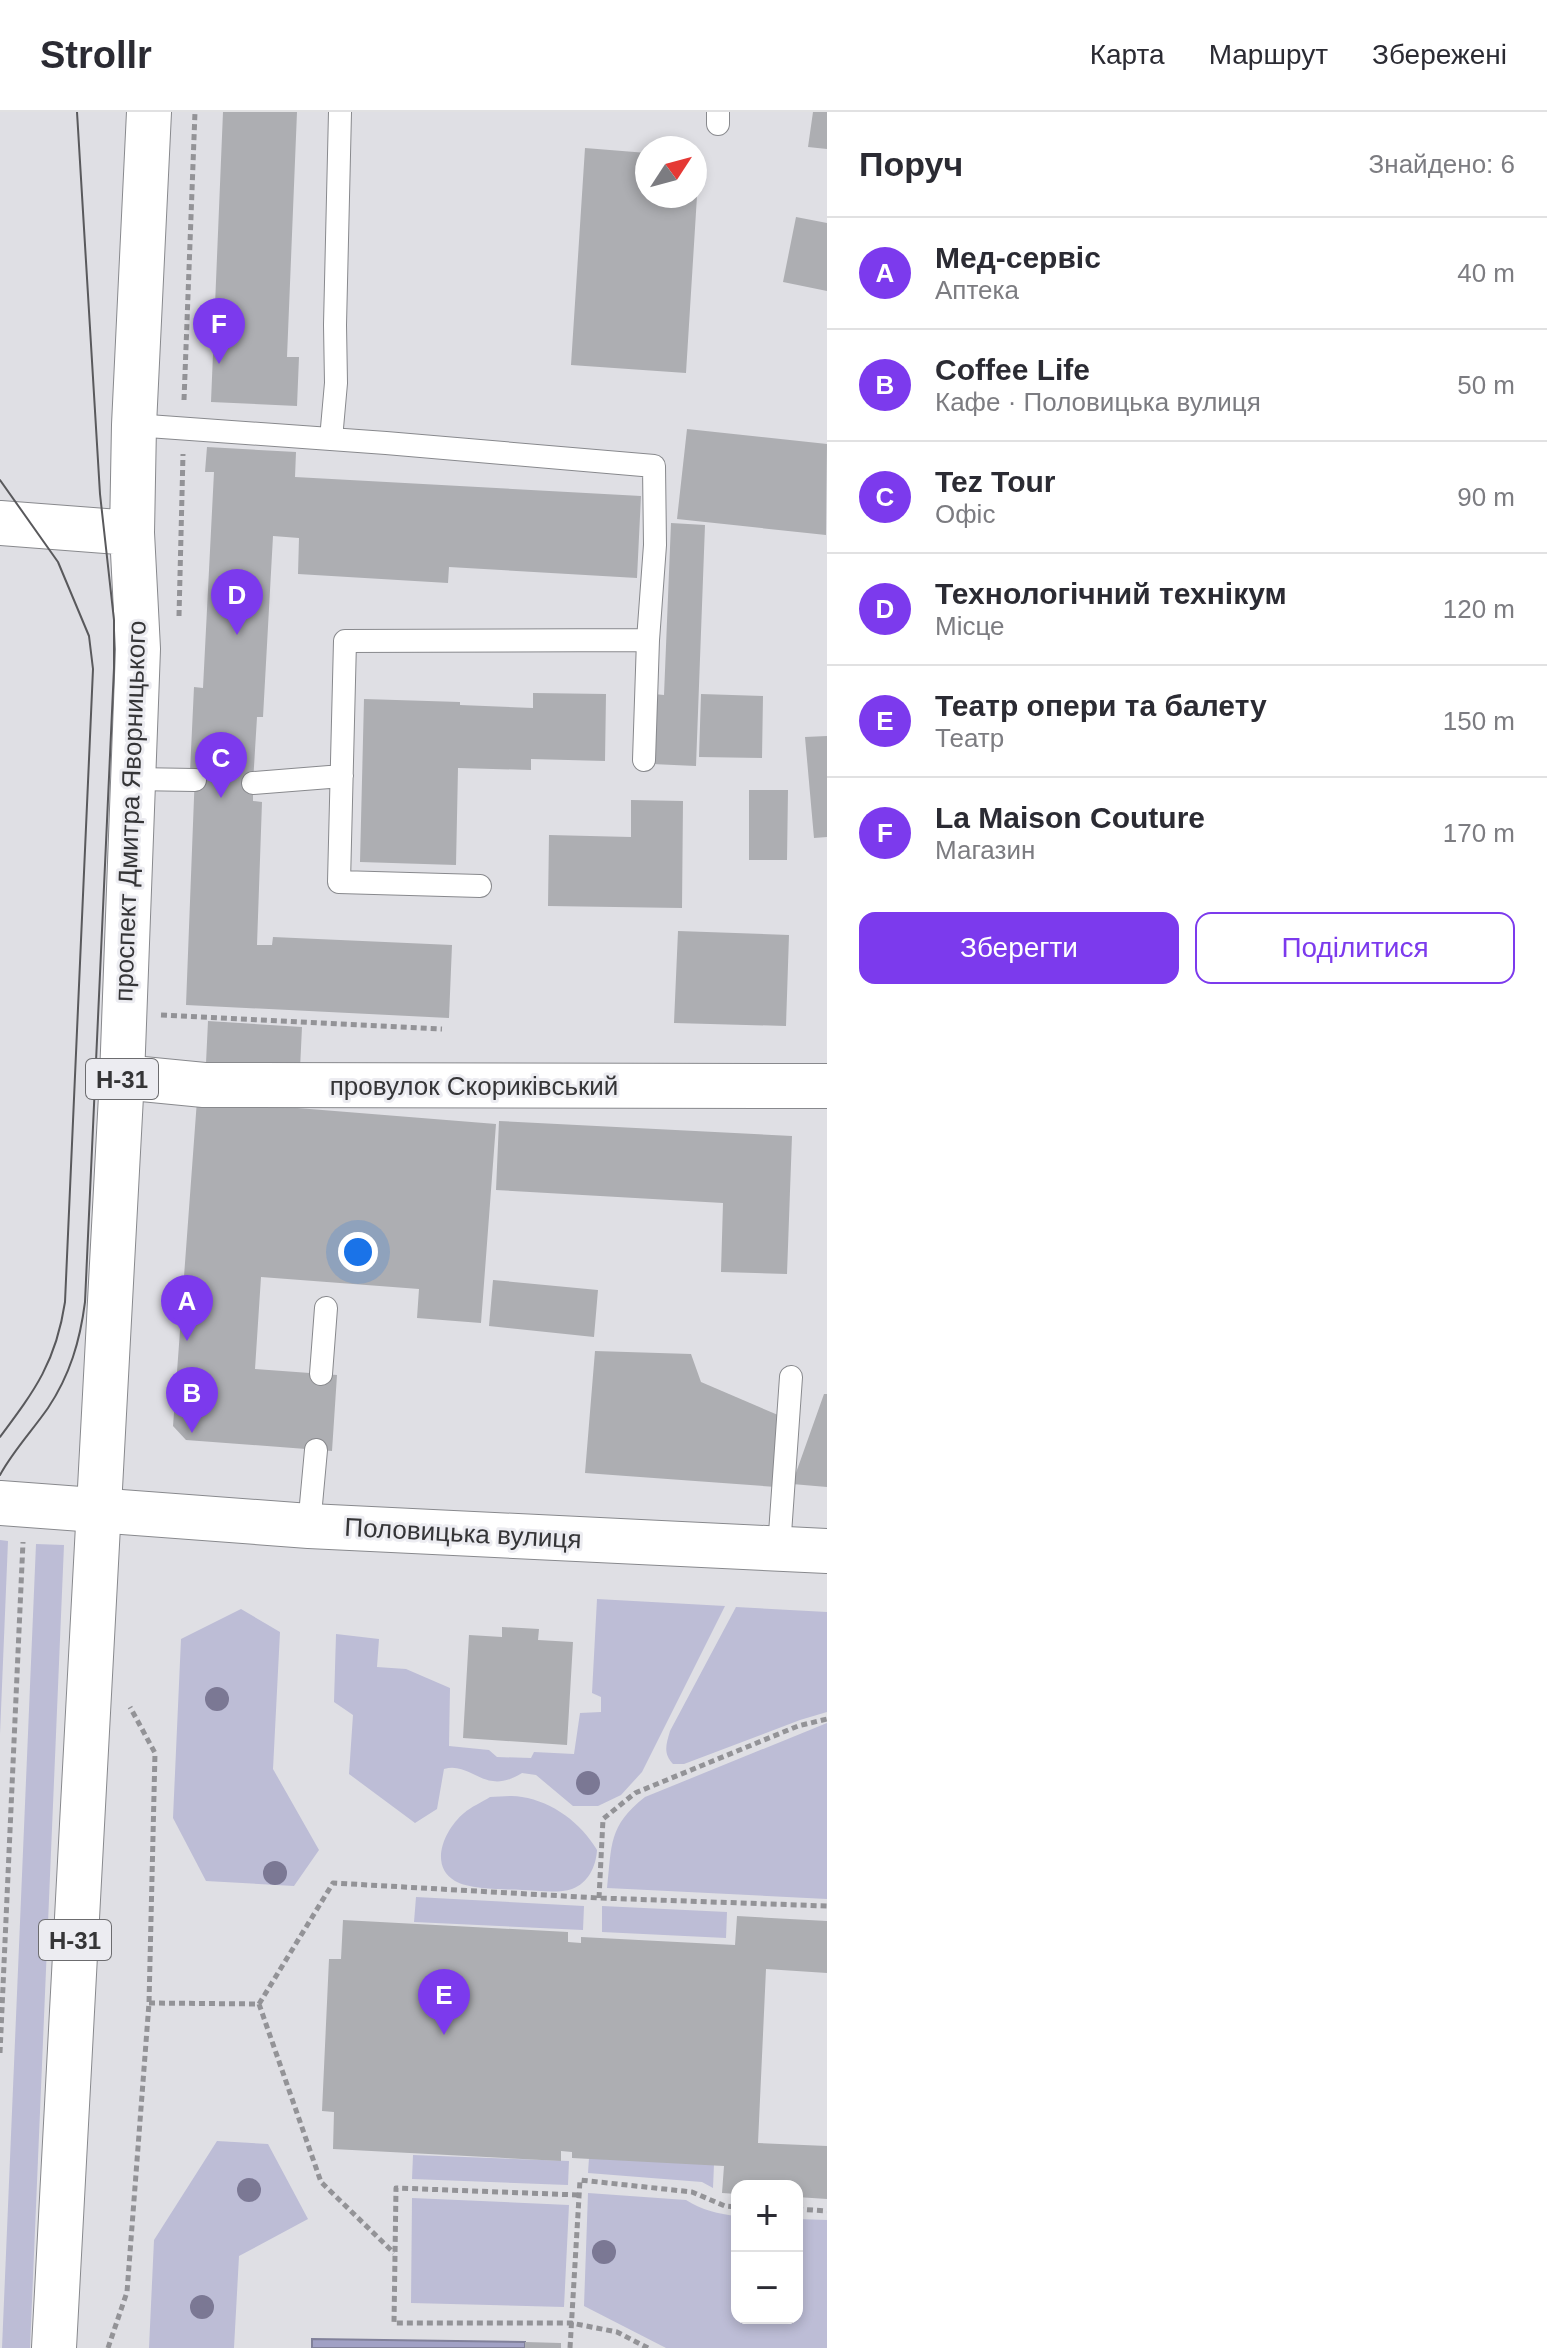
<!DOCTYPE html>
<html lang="uk">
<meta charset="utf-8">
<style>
:root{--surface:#fff;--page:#f2f2f3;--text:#2b2b33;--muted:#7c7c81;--line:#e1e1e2;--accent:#7c3aed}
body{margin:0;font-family:Arial,sans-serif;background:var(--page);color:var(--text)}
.controls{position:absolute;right:24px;bottom:24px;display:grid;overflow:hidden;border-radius:16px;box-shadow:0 4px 12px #0003}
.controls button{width:72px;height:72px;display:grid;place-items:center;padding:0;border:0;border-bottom:2px solid var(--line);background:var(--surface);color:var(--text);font:40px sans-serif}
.compass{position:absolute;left:635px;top:24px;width:72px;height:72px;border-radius:50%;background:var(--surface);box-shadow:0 4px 12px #0003;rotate:54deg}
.you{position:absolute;left:358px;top:1140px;width:28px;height:28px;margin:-20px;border:6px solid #fff;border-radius:50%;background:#1a73e8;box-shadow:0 0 0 12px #1a73e833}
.badge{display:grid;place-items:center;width:52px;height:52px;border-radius:50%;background:var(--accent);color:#fff;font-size:26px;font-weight:700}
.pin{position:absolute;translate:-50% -66px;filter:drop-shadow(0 2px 4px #0008)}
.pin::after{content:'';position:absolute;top:42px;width:28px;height:24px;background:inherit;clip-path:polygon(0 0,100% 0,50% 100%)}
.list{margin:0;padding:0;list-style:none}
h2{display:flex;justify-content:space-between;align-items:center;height:104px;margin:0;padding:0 32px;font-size:34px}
h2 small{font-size:26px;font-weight:400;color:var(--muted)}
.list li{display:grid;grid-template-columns:52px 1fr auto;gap:24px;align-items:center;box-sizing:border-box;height:112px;padding:0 32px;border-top:2px solid var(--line)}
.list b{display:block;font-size:30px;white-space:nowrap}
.list p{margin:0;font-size:26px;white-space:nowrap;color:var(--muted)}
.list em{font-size:26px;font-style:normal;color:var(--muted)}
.actions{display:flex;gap:16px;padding:24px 32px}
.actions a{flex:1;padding:18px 0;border:2px solid var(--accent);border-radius:16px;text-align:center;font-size:28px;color:var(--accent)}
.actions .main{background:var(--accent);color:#fff}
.map{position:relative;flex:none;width:827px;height:2236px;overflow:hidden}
header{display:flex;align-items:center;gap:48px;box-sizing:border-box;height:112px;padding:0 40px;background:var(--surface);border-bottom:2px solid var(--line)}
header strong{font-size:38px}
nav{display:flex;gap:44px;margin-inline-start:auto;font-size:28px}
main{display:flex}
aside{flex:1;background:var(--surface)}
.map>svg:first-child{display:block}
.green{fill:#bdbdd6}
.water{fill:#a1a1c5;stroke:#81819a;stroke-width:2}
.building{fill:#adaeb2}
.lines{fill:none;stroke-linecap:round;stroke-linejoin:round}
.service-casing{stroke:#88898d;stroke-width:24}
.minor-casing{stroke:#88898d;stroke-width:46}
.tertiary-casing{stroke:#88898d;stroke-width:46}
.primary-casing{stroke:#88898d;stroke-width:46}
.path{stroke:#939397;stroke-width:5;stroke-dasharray:6 4;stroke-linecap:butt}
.service{stroke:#fff;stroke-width:22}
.minor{stroke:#fff;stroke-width:44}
.tertiary{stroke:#fff;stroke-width:44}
.primary{stroke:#fff;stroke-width:44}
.tram{stroke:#59595c;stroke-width:2}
.tree{fill:#7b7894}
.labels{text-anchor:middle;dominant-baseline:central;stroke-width:6;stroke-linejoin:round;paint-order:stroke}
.shield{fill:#ececf1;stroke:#6c6c6f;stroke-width:2}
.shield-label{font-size:24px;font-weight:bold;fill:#353537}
.street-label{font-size:26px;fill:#353537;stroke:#ececf1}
</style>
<header>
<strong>Strollr</strong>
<nav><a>Карта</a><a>Маршрут</a><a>Збережені</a></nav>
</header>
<main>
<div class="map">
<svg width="827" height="2236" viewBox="0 0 827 2236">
<rect width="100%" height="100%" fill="#dfdfe4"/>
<path class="green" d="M0,1428L8,1429L0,1622Z
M36,1432L64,1433L30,2236H2Z
M597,1487L725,1494L642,1660L621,1683L598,1694H573L536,1663L522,1661C484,1685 472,1649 444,1657L437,1697L415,1711L349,1662L353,1603L334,1590L336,1522L379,1527L377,1555L406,1557L450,1576L449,1634L489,1638L497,1645L531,1646L534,1640L574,1642L580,1601L601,1600V1585L592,1581Z
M736,1495L827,1500V1600L800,1608L684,1652H673C663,1641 666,1633 670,1619Z
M241,1497L280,1520L273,1657L319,1738L294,1774L206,1769L173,1706L181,1527Z
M827,1611V1787L607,1776C612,1733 608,1714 645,1685Z
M490,1685C500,1685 512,1683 522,1685C553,1690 581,1711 597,1738C596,1755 588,1771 572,1777C557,1782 537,1778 522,1778C504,1777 471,1778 455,1769C428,1753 445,1717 464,1701C471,1695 482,1690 490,1685Z
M416,1785L584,1794L583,1818L414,1810Z
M602,1794L727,1800L726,1826L602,1820Z
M217,2029L268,2032L308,2107L239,2144L234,2236H149L154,2128Z
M413,2043L569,2049L568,2073L412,2067Z
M589,2046L714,2052L713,2076L702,2070L588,2061Z
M588,2081L686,2088C702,2098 718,2102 737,2104V2206H797V2107L827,2108V2236H666L584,2194Z
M412,2086L569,2093L564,2195L411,2191Z"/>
<path class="water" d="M312,2227L525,2230V2236H312Z"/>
<path class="building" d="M223,0H297L287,245H299L297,294L211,290Z
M813,0H827V37L808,35Z
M585,36L647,41V84H697L686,261L571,253Z
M695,44H700L697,81H695Z
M796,105L827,111V179L783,170Z
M687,317L827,332L826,423L677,407Z
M207,335L296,340L295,365L641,384L637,466L449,455L448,471L298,462L299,426L273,424L263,605H257L253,671V689L262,690L257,833H272L273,825L452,833L449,906L186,893L195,660H190L194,575L203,576L214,360H205Z
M671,411L705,413L696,654L652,652L654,582L664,583Z
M533,581L606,582L605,649L531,647V658L458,656L456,753L360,750L364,587L460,590V593L533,596Z
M701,582L763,584L762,646L699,645Z
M827,624V725L814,726L805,625Z
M749,678H788L787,748H749Z
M631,688L683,689L682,796L548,794L549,723L631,725Z
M678,819L789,823L786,914L674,911Z
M208,909L302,915L300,957L206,951Z
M197,988L496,1012L481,1211L417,1206L419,1177L261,1165L255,1257L337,1263L332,1339L186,1328L173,1314Z
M499,1009L792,1024L787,1162L721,1160L723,1091L496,1078Z
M493,1168L598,1178L594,1225L489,1214Z
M595,1239L691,1242L701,1270L778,1303L776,1375L585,1361Z
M824,1282H827V1375L792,1372Z
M502,1515L539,1517L538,1528L573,1530L567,1633L463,1626L469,1523L502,1525Z
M737,1804L827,1809V1861L766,1857L758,2031L827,2034V2087L797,2085V2074H737V2082L722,2081L724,2054L572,2046V2040L561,2039V2049L333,2037L334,2000L322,1999L329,1847H341L343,1808L568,1820V1830L581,1831V1825L735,1833Z
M525,2230L561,2231V2236H525Z"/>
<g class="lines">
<g class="service-casing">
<path id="service" d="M718,0V12
M134,313L386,331L654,354L655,433L648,528L644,648
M331,327L336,271L335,213L340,0
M134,667L195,668
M253,671L342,664
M480,774L339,770L345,529L648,528
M321,1262L326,1196
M309,1414L316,1338
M779,1436L791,1265"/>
</g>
<g class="minor-casing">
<path id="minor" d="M122,965L204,973L827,974"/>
</g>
<g class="tertiary-casing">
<path id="tertiary" d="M0,1391L309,1414L827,1439"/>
</g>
<g class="primary-casing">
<path id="primary" d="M0,411L132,421
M54,2236L122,965L138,537L132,421L134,313L149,0"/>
</g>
<path class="path" d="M184,288L195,0
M179,504L183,342
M161,903L442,917
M599,1786L603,1707L635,1681L798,1614L827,1607
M149,1891L259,1892L333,1771L599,1786L827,1794
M259,1892L321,2070L394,2141
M0,1941L23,1430
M578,2083L396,2076L394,2211H571L617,2220L648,2236
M797,2097L827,2099
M108,2236L127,2180L149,1891L155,1641L130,1595
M570,2236L580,2068L692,2080L725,2094L737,2095"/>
<use href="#service" class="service"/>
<use href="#minor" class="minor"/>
<use href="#tertiary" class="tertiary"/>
<use href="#primary" class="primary"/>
<path class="tram" d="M0,368L58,450L89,524L93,557L65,1190C56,1250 35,1278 0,1325
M0,1363C13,1339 32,1319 48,1296C70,1263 80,1229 85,1190L114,556V508L100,382L77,0"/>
</g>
<g class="tree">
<circle cx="217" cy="1587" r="12"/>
<circle cx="588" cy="1671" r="12"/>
<circle cx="275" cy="1761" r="12"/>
<circle cx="249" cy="2078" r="12"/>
<circle cx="604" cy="2140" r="12"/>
<circle cx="202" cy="2195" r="12"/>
</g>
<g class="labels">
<g class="shield">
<rect x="86" y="947" width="72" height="40" rx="6"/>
<rect x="39" y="1808" width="72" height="40" rx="6"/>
</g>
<g class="shield-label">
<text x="122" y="967">Н-31</text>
<text x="75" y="1828">Н-31</text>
</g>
<g class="street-label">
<text transform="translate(130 699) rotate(-88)">проспект Дмитра Яворницького</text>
<text x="474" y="974">провулок Скориківський</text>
<text transform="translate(463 1421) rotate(3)">Половицька вулиця</text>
</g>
</g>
</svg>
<div class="controls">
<button>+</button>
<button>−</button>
</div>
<svg class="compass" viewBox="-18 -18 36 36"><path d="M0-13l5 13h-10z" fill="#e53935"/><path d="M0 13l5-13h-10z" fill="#7c7c81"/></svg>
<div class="you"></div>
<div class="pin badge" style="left:187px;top:1229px">A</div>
<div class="pin badge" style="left:192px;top:1321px">B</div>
<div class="pin badge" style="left:221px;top:686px">C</div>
<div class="pin badge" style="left:237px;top:523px">D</div>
<div class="pin badge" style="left:444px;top:1923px">E</div>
<div class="pin badge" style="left:219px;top:252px">F</div>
</div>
<aside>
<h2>Поруч<small>Знайдено: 6</small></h2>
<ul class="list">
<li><span class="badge">A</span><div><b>Мед-сервіс</b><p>Аптека</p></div><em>40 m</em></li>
<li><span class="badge">B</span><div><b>Coffee Life</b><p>Кафе · Половицька вулиця</p></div><em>50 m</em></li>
<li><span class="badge">C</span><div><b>Tez Tour</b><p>Офіс</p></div><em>90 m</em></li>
<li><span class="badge">D</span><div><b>Технологічний технікум</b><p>Місце</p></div><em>120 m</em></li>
<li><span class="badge">E</span><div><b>Театр опери та балету</b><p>Театр</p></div><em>150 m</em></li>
<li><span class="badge">F</span><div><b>La Maison Couture</b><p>Магазин</p></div><em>170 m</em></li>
</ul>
<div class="actions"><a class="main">Зберегти</a><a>Поділитися</a></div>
</aside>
</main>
